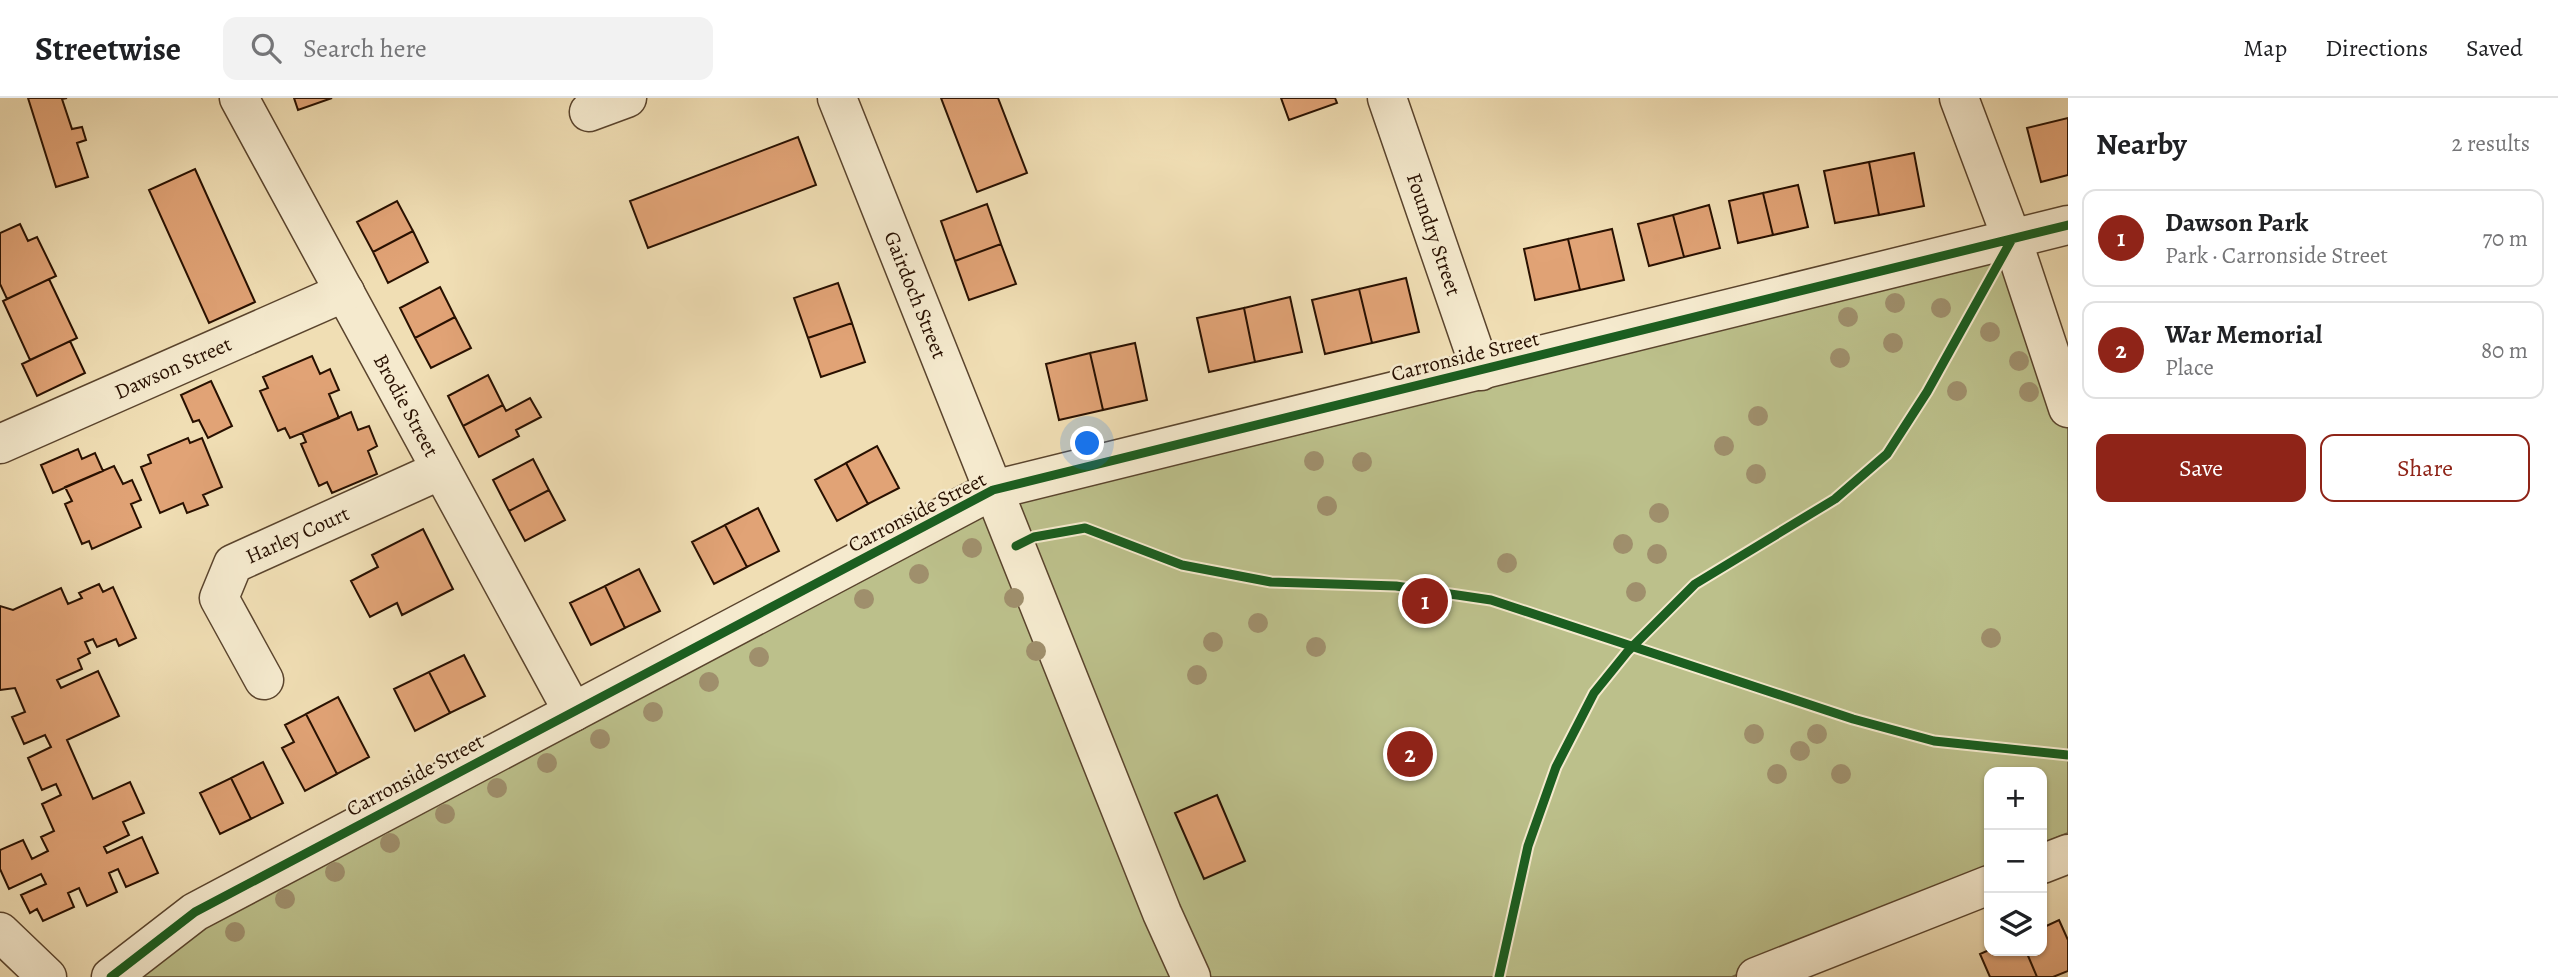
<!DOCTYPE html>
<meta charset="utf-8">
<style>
:root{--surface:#fff;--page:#f2f2f2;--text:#202124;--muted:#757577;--line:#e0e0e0;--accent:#8f2418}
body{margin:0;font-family:Alegreya,serif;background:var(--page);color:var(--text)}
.controls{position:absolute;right:21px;bottom:21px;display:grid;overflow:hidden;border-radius:14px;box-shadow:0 2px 5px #0004}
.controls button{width:63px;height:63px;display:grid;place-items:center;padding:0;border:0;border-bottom:2px solid var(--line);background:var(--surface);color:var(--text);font:35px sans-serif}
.you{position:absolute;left:1088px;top:346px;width:24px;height:24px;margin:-18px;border:5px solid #fff;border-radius:50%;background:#1a73e8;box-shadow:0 0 0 10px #1a73e833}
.badge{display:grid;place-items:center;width:46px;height:46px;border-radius:50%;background:var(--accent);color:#fff;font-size:23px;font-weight:700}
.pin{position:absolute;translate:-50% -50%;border:4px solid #fff;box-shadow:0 2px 7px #0006}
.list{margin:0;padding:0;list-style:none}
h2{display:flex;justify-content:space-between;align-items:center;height:91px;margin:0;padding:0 28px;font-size:30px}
h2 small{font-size:23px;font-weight:400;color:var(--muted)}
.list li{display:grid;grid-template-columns:46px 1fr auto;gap:21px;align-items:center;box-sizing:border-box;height:98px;margin:0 14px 14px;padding:0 14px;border:2px solid var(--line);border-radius:14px}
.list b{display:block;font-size:26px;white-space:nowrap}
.list p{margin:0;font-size:23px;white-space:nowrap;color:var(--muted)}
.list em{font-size:23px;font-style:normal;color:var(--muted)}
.actions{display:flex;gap:14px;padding:21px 28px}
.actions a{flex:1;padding:16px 0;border:2px solid var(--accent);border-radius:14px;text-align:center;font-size:24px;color:var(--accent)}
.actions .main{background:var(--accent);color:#fff}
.icon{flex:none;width:38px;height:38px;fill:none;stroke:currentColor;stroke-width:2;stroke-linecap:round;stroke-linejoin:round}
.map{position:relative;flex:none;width:2068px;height:879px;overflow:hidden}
header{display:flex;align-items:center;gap:42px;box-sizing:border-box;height:98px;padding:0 35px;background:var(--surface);border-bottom:2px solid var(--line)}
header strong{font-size:33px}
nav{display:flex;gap:38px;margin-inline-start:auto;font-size:24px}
.search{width:490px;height:63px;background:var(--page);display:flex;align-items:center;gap:18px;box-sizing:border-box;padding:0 24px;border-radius:14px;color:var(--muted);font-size:26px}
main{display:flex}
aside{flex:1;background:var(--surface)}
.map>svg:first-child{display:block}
.green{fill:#bcc08b;stroke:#726846;stroke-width:2}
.building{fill:#e1a376;stroke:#281000;stroke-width:2}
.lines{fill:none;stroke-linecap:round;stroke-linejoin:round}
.minor-casing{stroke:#5a442d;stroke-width:41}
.minor{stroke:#f5eace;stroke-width:38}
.cycleway-casing{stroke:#f5eace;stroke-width:13}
.cycleway{stroke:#1b5e20;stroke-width:9}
.tree{fill:#9f8f6c}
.labels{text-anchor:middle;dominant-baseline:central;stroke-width:5;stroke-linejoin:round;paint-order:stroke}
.street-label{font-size:21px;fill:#281000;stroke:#f5eace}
</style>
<header>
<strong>Streetwise</strong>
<div class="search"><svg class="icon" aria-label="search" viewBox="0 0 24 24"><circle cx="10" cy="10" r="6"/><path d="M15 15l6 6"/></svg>Search here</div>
<nav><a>Map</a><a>Directions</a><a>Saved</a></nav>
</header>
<main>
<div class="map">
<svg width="2068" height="879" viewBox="0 0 2068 879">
<rect width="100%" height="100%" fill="#f0deb4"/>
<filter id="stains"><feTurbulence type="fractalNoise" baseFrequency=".00286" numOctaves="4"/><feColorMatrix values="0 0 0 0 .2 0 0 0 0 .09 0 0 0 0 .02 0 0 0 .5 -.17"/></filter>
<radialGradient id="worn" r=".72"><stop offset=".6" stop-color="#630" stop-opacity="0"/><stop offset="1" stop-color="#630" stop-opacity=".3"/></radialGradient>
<path class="green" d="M2012,141L2068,310V735L2042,746V674H1989V769L1732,879H111L993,392Z"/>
<path class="building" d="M28,0H67L62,1L72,31L82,29L86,42L77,45L88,79L56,89Z
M294,0H332L298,12Z
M941,0H998L1027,75L977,94Z
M1281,0H1335L1337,5L1289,22Z
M2068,20V77L2041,84L2027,30Z
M798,39L816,87L648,150L630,103Z
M1914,55L1924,108L1879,117L1869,64Z
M1869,64L1879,117L1835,125L1824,73Z
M195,71L255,204L209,225L149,92Z
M1798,87L1808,129L1773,137L1763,95Z
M1763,95L1773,137L1738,145L1729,103Z
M397,103L413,133L373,154L357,124Z
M987,106L1001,146L955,163L941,123Z
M1709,107L1720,150L1684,159L1673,117Z
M1673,117L1684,159L1649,168L1638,126Z
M20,126L28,143L37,139L56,178L7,201L0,186V135Z
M1612,131L1624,182L1580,192L1568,141Z
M413,133L428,164L388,185L373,154Z
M1568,141L1580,192L1535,202L1524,151Z
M1001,146L1016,186L969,202L955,163Z
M1406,180L1419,234L1372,245L1359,191Z
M49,181L77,240L30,262L3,203Z
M838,185L852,225L808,240L794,200Z
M440,189L455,219L415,240L400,210Z
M1359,191L1372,245L1325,256L1312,202Z
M1290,199L1302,254L1255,264L1244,210Z
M1244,210L1255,264L1209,274L1197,220Z
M455,219L471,250L431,270L415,240Z
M852,225L865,264L821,279L808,240Z
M70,243L85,275L37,298L22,266Z
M1135,245L1147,302L1103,312L1090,255Z
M1090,255L1103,312L1059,322L1046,266Z
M312,258L320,276L330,271L339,292L329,296L339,320L290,340L285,330L278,333L260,293L268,290L263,279Z
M488,277L503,307L463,328L448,298Z
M211,283L232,328L208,340L199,322L193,324L181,297Z
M530,300L541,319L516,332L519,338L479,359L463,328L503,307L506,313Z
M351,314L358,332L369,328L377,348L368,353L377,376L332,395L327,384L319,388L301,346L306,344L302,335Z
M188,340L190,345L202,340L222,389L203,397L208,407L187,415L183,405L160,415L141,369L151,365L148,357Z
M877,348L899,390L868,406L846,365Z
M78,351L82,361L95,355L103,373L53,395L41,367Z
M533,361L549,392L509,413L493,382Z
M846,365L868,406L837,423L815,382Z
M114,368L123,386L132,382L141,402L131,406L141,429L92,451L89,443L82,446L65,406L72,403L65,389Z
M549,392L565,422L525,443L509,413Z
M758,410L779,453L747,469L725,427Z
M725,427L747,469L714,486L692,444Z
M423,431L453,491L402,517L397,505L370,519L351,483L378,469L372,457Z
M639,471L660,513L625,530L605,488Z
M99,486L103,494L113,489L136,540L119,548L116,541L97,549L93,541L85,544L90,555L78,561L82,571L57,582L61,590L98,573L119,618L67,642L93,701L130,684L144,715L123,724L129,737L104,749L107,755L142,739L158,775L126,789L118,771L109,775L117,794L87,808L79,790L68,795L74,809L43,823L37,811L30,815L21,797L46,786L41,776L9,791L0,771V752L23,742L32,761L48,753L41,739L54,733L42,706L61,697L56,686L42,692L28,660L51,649L45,637L24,646L12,619L25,614L15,590L0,592V508L13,512L61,490L68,506L82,500L79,495Z
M605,488L625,530L591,547L570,505Z
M464,557L485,598L450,615L429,574Z
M429,574L450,615L415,633L394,591Z
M338,599L369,659L337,676L306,616Z
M306,616L337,676L305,693L282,650L294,644L285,627Z
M263,664L283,705L251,721L231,680Z
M231,680L251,721L220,736L200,695Z
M1217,697L1245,763L1204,781L1175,715Z
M2059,822L2068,842V873L2053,879H2037L2026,853H2042V830Z
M1989,852L2026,853L2037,879H1990L1980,856Z"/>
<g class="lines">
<g class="minor-casing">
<g id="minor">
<path id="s1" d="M239,0L573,614"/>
<path id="s2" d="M837,0L1162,815L1191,879"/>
<path id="s3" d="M1387,0L1481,273"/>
<path d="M1959,0L2012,141L2068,310"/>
<path d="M589,14L627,0"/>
<path id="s4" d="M0,346L345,194"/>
<path id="s5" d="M264,582L219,500L233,466L441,372"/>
<path d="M2042,766L2068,756"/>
<path d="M0,834L47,879"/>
<path d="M111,879L195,814L993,392L2068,127"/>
<path d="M1756,879L1989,787"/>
</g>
</g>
<use href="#minor" class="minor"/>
<g class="cycleway-casing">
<path id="cycleway" d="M1016,448L1034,439L1085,430L1182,467L1271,484L1396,488L1491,502L1853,621L1934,643L2068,657
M111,879L195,814L993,392L2068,127
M1499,879L1528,748L1556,669L1594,595L1628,553L1695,486L1835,401L1887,356L1927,294L2012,141"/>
</g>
<use href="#cycleway" class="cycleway"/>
</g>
<g class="tree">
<circle cx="1895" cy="205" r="10"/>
<circle cx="1941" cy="210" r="10"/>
<circle cx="1848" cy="219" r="10"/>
<circle cx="1990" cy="234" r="10"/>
<circle cx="1893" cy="245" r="10"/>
<circle cx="1840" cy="260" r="10"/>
<circle cx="2019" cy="263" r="10"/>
<circle cx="1957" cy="293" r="10"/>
<circle cx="2029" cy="294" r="10"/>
<circle cx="1758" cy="318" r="10"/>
<circle cx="1724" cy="348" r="10"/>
<circle cx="1314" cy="363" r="10"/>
<circle cx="1362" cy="364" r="10"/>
<circle cx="1756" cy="376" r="10"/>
<circle cx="1327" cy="408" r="10"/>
<circle cx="1659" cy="415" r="10"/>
<circle cx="1623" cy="446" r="10"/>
<circle cx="972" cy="450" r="10"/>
<circle cx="1657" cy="456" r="10"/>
<circle cx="1507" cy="465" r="10"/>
<circle cx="919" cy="476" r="10"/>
<circle cx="1636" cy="494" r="10"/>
<circle cx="1014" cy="500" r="10"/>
<circle cx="864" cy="501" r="10"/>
<circle cx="1258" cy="525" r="10"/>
<circle cx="1991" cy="540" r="10"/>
<circle cx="1213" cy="544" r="10"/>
<circle cx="1316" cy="549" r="10"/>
<circle cx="1036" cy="553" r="10"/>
<circle cx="759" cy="559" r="10"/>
<circle cx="1197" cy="577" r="10"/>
<circle cx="709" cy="584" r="10"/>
<circle cx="653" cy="614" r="10"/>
<circle cx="1754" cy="636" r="10"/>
<circle cx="1817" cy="636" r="10"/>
<circle cx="600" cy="641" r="10"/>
<circle cx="1800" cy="653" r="10"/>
<circle cx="547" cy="665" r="10"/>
<circle cx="1777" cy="676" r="10"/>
<circle cx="1841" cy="676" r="10"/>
<circle cx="497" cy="690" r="10"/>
<circle cx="445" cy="716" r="10"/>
<circle cx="390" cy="745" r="10"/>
<circle cx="335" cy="774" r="10"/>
<circle cx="285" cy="801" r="10"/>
<circle cx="235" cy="834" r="10"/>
</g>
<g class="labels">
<g class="street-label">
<text stroke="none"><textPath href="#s3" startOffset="144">Foundry Street</textPath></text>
<text stroke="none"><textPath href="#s2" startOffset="212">Gairdoch Street</textPath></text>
<text transform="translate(1465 258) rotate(-14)">Carronside Street</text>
<text stroke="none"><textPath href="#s4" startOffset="189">Dawson Street</textPath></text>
<text stroke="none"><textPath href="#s1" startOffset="350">Brodie Street</textPath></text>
<text transform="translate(917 414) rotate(-27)">Carronside Street</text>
<text stroke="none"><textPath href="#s5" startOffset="201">Harley Court</textPath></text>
<text transform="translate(415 677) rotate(-28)">Carronside Street</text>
</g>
</g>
<rect width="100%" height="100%" filter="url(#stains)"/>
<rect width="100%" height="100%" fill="url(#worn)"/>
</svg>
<div class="controls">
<button>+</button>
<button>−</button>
<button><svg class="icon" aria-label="layers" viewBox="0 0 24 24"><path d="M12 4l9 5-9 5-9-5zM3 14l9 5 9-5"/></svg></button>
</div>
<div class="you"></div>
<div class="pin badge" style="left:1425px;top:503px">1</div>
<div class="pin badge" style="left:1410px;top:656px">2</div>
</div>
<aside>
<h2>Nearby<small>2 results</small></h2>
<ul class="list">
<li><span class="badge">1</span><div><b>Dawson Park</b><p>Park · Carronside Street</p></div><em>70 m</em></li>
<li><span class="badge">2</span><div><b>War Memorial</b><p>Place</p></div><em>80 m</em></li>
</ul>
<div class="actions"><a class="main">Save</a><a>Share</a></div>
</aside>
</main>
